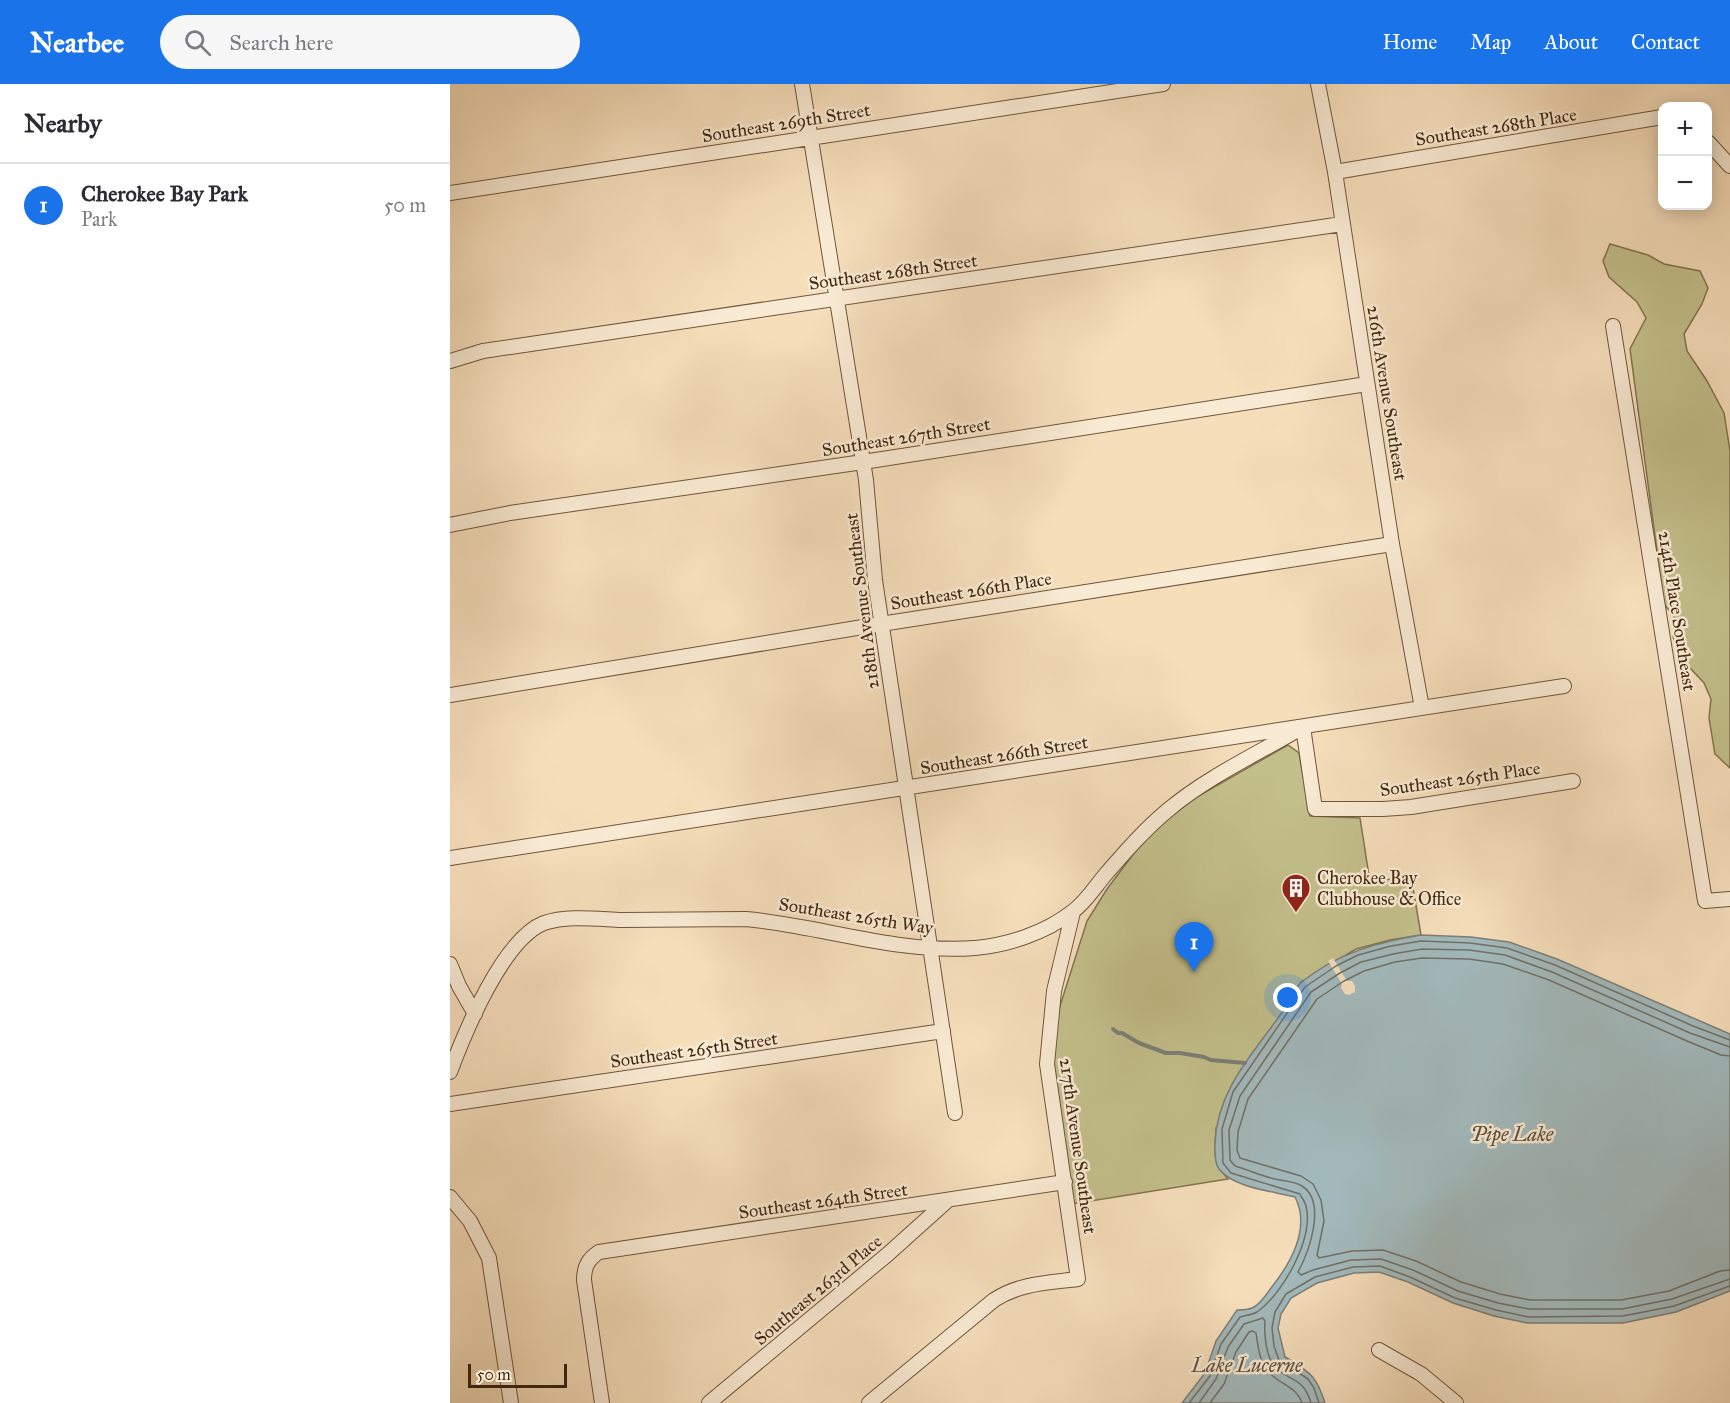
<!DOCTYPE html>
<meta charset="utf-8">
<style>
:root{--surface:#fff;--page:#f7f7f7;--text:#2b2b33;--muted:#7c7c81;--line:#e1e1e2;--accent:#1a73e8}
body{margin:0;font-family:"IM FELL Great Primer",serif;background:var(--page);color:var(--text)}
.controls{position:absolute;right:18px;top:18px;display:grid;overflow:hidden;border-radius:12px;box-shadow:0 3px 15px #0003}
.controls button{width:54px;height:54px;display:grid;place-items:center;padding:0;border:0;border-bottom:2px solid var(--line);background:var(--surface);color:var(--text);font:30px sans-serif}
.scale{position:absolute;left:18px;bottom:15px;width:99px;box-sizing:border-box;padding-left:6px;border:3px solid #422811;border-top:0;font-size:16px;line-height:21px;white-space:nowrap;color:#422811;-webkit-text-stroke:4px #f9ead3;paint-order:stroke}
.you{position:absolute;left:838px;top:914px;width:21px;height:21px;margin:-15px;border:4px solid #fff;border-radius:50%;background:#1a73e8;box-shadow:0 0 0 9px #1a73e833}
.badge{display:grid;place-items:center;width:39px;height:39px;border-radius:50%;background:var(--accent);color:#fff;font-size:20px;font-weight:700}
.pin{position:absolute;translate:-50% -50px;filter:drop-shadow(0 2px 3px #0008)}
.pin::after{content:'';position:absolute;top:32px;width:21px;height:18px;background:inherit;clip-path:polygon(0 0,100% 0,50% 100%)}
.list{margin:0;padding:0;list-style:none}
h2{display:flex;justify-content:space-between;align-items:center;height:78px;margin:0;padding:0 24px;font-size:26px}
h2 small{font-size:20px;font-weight:400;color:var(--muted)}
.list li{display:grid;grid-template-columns:39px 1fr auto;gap:18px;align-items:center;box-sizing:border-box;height:84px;padding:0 24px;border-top:2px solid var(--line)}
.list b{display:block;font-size:22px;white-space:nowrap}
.list p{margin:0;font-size:20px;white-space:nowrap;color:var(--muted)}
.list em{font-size:20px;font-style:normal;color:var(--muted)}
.icon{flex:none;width:33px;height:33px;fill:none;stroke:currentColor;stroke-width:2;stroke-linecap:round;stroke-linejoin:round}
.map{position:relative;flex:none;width:1280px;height:1319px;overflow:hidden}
header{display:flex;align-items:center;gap:36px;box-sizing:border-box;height:84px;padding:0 30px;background:var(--accent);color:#fff}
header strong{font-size:28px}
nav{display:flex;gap:33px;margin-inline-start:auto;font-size:21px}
.search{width:420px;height:54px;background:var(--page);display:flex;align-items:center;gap:15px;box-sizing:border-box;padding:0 21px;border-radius:33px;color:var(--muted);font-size:22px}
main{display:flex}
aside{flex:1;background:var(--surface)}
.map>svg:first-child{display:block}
.green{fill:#c3bf8b;stroke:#82744e;stroke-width:1.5}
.water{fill:#a2b9bc;stroke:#7c7f78;stroke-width:1.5}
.pier{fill:#f6debb}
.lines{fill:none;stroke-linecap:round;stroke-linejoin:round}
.shore{stroke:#727066;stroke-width:1.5}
.stream{stroke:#7c7f78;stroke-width:4}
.minor-casing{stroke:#6f563c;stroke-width:16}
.minor{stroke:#f9ead3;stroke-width:14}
.labels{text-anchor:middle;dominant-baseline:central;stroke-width:5;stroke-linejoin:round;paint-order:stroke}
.street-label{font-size:18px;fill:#422811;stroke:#f9ead3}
.poi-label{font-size:18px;fill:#422811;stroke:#f9ead3;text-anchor:start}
.water-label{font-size:20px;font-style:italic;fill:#5a4c3c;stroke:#f9ead3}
</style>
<header>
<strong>Nearbee</strong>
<div class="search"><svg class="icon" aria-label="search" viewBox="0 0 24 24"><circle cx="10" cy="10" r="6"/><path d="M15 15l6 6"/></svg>Search here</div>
<nav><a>Home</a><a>Map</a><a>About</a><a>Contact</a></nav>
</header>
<main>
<aside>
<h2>Nearby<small></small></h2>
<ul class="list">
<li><span class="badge">1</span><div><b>Cherokee Bay Park</b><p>Park</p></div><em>50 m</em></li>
</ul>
</aside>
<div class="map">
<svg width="1280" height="1319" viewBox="0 0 1280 1319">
<rect width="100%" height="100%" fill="#f6debb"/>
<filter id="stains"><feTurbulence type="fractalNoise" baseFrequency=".00333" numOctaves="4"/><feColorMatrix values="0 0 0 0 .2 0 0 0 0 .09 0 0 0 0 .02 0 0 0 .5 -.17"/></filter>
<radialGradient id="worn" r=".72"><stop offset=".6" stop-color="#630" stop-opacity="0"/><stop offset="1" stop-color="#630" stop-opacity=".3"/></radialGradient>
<path class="green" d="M1160,160L1198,171L1214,180L1250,187L1258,204L1252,220L1234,250L1237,267L1257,297L1274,329L1280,367V684L1265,670L1259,634L1261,615L1254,599L1228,571L1223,552L1225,534L1214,520L1180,265L1196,234L1187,218L1159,193L1153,177Z
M838,661L849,669L860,732L910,734L920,798L961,792L971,851L940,856L906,865L851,898L766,1044C765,1068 761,1076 778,1095L622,1120L599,982L603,944L637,837L657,805L697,752L743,715Z"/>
<path class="water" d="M971,851L1021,853L1059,858L1107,875L1280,950V1207L1226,1228L1173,1239H1077L1044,1232L1003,1219L958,1198L929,1188L904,1189L867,1199L841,1214L831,1230L828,1244L835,1273C859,1288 866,1290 875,1319H732L755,1289L766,1257L787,1226C792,1226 798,1226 802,1224C810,1221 816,1211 821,1204C840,1180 861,1144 845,1113C822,1107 784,1104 769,1085C764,1079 765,1067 765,1059C767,1005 804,969 833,927C839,918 844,904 853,897C888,869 928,858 971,851Z"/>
<path class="pier" d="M883,874L897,897H902L905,902V908L899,911L895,910L891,904L892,900L878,877Z"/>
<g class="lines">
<path class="shore" d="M1280,963L1240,949L1102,888L1055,871L1019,866L972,865L943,870L911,878L890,889L861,908L790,1012L779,1046L780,1076L785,1082C799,1086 811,1092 825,1095C833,1097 844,1097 852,1102C877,1118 859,1168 848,1188L851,1191L863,1186L901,1176L931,1175L963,1186L1008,1207L1048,1219L1079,1225H1172L1222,1215L1280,1195
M1280,972L1271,971L1237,957L1099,896L1053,880L1019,875L972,874L945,878L914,887L894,897L867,915L798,1015L788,1048L787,1066L790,1074L851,1092L863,1100L871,1116L874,1137L867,1171L869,1174L902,1167L933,1166L966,1177L1011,1198L1050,1210L1080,1216H1171L1219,1207L1270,1187L1280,1186
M739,1319L760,1292L771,1260L790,1233C796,1231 802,1231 807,1228C833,1210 864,1154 856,1122C855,1118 852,1114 850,1110L781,1089L773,1079L772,1045L783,1008L855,903L886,882L908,871L941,862L971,857L1020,859L1057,864L1105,881L1243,942L1280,956
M749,1319L766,1295L778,1263L794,1240L813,1234L815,1237C814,1250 816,1273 825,1283C842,1299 853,1293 861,1319
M760,1319L774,1300L786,1268L799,1248L803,1247L806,1249C808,1261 809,1276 817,1286C827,1300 846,1301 852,1319
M869,1319L864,1304L858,1295L829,1276L824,1262L822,1244L825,1228L836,1210L865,1193L903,1183L930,1182L960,1193L1005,1214L1046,1226L1078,1233L1173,1232L1224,1222L1280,1202"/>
<path class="stream" d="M663,945L668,949H672L689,959L716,969H730L754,973L761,976L795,979"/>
<g class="minor-casing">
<path id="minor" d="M352,0L416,396L425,496L505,1029
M868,0L885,88L942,460L972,624
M1258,58L1280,82
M885,88L1212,33
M0,109L713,0
M1163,242L1255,817L1280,815
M0,277L33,267L892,140
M0,441L60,429L413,378L917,300
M0,611L431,540L942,460
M853,643L865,725H933L961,723L1123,697
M0,774L1114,602
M0,880L9,902L25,930
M0,988C15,948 53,855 94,839C117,831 147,835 172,836C213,836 254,835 296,835C372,842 448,870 525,864C558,861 595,849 622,828C635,819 645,803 655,791C675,768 695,745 718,726C756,694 803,672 846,647
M0,1020L493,947
M0,1113L20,1137L39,1174L61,1319
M929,1266L971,1290L1006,1319
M152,1319L134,1196C134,1183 138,1175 149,1168L615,1098
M259,1319L438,1170L497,1117
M419,1319L544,1216C570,1199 598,1199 628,1195L597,980L604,907L623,828"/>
</g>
<use href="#minor" class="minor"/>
</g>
<defs>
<g id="building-pin" transform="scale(1.5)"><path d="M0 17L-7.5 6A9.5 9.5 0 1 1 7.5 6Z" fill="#8f2418" stroke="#f9ead3"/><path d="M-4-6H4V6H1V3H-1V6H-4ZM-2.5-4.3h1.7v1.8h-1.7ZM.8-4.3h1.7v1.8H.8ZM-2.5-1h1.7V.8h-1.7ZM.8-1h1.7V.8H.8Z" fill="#fff"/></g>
</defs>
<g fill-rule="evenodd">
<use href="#building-pin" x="846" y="804"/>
</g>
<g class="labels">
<g class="street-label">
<text transform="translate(336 39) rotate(-9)">Southeast 269th Street</text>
<text transform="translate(1046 43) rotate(-9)">Southeast 268th Place</text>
<text transform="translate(443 188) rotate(-8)">Southeast 268th Street</text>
<text transform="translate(937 309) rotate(81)">216th Avenue Southeast</text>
<text transform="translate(456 353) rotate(-9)">Southeast 267th Street</text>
<text transform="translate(521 507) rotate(-9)">Southeast 266th Place</text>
<text transform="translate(412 517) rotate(-97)">218th Avenue Southeast</text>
<text transform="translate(1227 527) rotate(81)">214th Place Southeast</text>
<text transform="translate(554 671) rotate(-9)">Southeast 266th Street</text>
<text transform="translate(1010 695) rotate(-8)">Southeast 265th Place</text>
<text transform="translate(406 832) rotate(9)">Southeast 265th Way</text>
<text transform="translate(244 966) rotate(-8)">Southeast 265th Street</text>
<text transform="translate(628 1062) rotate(82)">217th Avenue Southeast</text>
<text transform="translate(373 1117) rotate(-8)">Southeast 264th Street</text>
<text transform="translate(368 1206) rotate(-40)">Southeast 263rd Place</text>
</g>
<g class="poi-label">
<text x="867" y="794">Cherokee Bay<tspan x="867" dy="21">Clubhouse &amp; Office</tspan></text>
</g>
<g class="water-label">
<text x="1062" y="1050">Pipe Lake</text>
<text x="797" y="1281">Lake Lucerne</text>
</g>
</g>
<rect width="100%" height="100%" filter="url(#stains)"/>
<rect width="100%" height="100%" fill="url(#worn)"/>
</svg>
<div class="controls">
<button>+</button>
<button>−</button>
</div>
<div class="scale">50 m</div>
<div class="you"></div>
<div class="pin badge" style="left:744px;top:888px">1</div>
</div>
</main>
